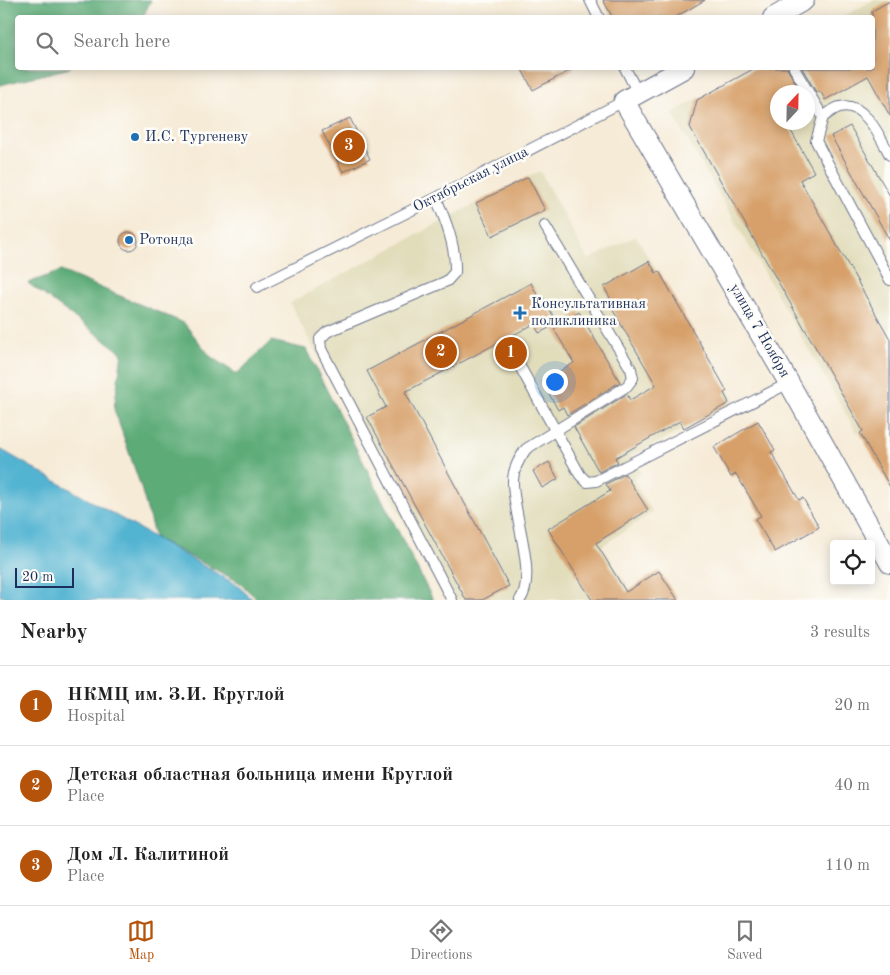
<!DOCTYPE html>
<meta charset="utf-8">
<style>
:root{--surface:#fff;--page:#f6f6f6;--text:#222;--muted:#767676;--line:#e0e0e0;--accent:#b45309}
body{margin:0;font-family:"Old Standard TT",serif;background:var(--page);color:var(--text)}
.controls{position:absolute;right:15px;bottom:15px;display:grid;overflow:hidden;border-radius:5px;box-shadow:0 2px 12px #0003}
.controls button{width:45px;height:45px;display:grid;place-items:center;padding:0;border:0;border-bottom:1px solid var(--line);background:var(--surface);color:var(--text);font:25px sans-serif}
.compass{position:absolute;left:770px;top:85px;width:45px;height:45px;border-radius:50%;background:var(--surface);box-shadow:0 2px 12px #0003;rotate:22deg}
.scale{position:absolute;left:15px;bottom:12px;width:59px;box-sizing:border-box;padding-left:5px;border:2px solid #1b2f5e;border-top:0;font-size:14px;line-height:18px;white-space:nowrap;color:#1b2f5e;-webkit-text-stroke:4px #fdfcf7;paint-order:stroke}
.you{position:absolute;left:554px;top:381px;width:18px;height:18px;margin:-12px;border:4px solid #fff;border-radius:50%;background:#1a73e8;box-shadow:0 0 0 8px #1a73e833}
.badge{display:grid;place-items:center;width:32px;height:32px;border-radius:50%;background:var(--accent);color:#fff;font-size:16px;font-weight:700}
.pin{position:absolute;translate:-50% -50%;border:2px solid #fff;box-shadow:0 1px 5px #0006}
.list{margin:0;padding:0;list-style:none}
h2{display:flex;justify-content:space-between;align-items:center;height:65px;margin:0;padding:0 20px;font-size:21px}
h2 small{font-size:16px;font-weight:400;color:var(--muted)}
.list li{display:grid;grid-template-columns:32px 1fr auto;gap:15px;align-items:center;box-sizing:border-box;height:80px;padding:0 20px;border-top:1px solid var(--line)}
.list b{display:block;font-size:19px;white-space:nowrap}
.list p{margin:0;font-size:16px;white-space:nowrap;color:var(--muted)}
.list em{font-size:16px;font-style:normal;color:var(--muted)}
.icon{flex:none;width:28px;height:28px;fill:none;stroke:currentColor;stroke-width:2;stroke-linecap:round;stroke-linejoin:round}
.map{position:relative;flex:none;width:890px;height:600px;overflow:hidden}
.search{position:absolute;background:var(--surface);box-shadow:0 2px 12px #0003;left:15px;right:15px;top:15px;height:55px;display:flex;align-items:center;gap:12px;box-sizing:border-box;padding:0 18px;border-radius:5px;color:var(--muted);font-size:19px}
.sheet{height:305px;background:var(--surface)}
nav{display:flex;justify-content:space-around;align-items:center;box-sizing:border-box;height:70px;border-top:1px solid var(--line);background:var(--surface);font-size:14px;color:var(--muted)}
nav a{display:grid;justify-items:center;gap:2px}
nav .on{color:var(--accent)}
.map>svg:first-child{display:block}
.built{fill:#e1dcba;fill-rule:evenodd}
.forest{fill:#5dac78;stroke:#3c6e6b}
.water{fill:#53b4d2;stroke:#377298}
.building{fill:#d7a06a}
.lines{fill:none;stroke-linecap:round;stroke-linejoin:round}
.service-casing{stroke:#687188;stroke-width:12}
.minor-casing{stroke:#687188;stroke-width:22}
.service{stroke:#fff;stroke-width:10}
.minor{stroke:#fff;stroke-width:20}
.poi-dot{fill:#1f6fb2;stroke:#fdfcf7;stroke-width:2}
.labels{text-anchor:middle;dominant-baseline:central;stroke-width:5;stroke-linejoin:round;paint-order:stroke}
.poi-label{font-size:15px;fill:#1b2f5e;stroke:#fdfcf7;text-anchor:start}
.street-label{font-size:15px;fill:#1b2f5e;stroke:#fdfcf7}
</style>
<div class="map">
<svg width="890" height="600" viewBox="0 0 890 600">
<rect width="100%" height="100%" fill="#fdfcf7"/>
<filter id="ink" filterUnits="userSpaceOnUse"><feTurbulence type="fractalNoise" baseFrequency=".02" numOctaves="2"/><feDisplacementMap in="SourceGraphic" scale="10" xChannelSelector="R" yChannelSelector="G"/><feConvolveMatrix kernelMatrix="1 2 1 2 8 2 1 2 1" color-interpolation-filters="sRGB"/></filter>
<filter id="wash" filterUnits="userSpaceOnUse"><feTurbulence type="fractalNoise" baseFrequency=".0096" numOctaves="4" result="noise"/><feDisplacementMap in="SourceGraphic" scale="20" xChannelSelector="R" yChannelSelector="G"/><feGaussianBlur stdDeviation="1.12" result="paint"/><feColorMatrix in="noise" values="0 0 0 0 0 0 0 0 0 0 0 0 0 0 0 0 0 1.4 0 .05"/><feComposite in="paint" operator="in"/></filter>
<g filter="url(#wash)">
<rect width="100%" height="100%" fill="#f6ebd7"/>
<path class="built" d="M874,0H890V415L857,433L672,113L753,68H872V18L842,17ZM778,92H808V122H778Z
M540,171L588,260L636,236L735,403L631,456L641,473L633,479L653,512L602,546L636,600H445L290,303L476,203Z"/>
<path class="forest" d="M0,0H151L143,17L18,18V68H70L0,85Z
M61,271L184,323L211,357L237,374L271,341L306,349L433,600H258L239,582L155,538L140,484L114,409L122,353L28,283Z"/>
<path class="water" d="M0,449L237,585L253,600H19L0,596Z"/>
<g id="blocks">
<path class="building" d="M603,0H705L674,18H613Z
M890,1V116L868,76L825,100L821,92H816L802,68H872V11Z
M521,68H575L533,90Z
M755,68H787L801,92H778V122H786L814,172L800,180L890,339V487L860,433L863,431L690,127L697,100Z
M350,118L370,159L343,172L322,131Z
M850,126L890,196V241L831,136Z
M528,177L545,210L492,236L476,203Z
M120 241a9 9 0 1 1 18 0a9 9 0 1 1-18 0Z
M649,261L656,273L659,271L727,391L724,393L729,403L684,428L680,421L615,458L618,462L599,472L574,427L627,394L630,400L656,385L607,300L610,298L604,287Z
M531,283L540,300L544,298L557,324L539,333L534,324L405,392L509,586L482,600H466L367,417L386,407L367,371Z
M579,312L620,382L567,415L563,407L558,410L542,381L574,363L554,329Z
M758,421L775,450L771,452L799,500L803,498L819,527L775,552L755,519L761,516L736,474L731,477L714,447Z
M549,462L558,479L542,488L533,471Z
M625,474L648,510L596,543L626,592L659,571L678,600H592L548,529L610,491L606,484Z"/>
</g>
</g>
<g filter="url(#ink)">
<use href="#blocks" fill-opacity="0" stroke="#687188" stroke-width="1"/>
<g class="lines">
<g class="service-casing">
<path id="service" d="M590,0L599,18
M625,68L638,93
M794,68L823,117L816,141L890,280
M823,117C828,114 834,108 840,107C864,100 881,139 890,155
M436,198C446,221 456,247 455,272L447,281L327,332L320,339L321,349L452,600
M257,287L436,198L624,101
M513,354L580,475L587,482L596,481L789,383
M520,600C538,575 512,512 513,481C513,469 519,459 526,449L627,386L633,378L631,369L545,226"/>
</g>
<g class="minor-casing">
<path id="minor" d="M773,18L804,0
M684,68L624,101L789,383L890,563"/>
</g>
<use href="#service" class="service"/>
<use href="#minor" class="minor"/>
</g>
</g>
<g class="poi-dot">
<circle cx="135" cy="137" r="5"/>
<circle cx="129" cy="240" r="5"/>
<path d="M517.5 305.5h5v5h5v5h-5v5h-5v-5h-5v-5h5z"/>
</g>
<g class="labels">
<g class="poi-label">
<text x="145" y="137">И.С. Тургеневу</text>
<text x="139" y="240">Ротонда</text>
<text x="531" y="304">Консультативная<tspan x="531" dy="17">поликлиника</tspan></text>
</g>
<g class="street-label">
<text transform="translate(471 180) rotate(-27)">Октябрьская улица</text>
<text transform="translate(759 331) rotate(60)">улица 7 Ноября</text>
</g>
</g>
</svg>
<div class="controls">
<button><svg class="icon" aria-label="locate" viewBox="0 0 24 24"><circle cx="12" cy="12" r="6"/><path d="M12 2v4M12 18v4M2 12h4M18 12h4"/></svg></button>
</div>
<svg class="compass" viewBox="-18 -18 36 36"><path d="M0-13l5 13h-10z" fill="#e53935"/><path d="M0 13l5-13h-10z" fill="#767676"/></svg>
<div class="scale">20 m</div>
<div class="you"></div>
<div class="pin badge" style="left:511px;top:353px">1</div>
<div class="pin badge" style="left:441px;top:352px">2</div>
<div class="pin badge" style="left:349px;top:146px">3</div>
<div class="search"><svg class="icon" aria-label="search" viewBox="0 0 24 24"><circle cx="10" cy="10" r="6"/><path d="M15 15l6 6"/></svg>Search here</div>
</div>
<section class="sheet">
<h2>Nearby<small>3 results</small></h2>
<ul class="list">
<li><span class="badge">1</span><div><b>НКМЦ им. З.И. Круглой</b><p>Hospital</p></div><em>20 m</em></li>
<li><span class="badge">2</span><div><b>Детская областная больница имени Круглой</b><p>Place</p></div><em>40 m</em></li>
<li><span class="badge">3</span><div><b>Дом Л. Калитиной</b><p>Place</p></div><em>110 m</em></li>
</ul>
</section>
<nav>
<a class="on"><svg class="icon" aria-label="map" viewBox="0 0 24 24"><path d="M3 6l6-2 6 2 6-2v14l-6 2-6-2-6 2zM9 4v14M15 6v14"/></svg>Map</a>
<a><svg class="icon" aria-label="directions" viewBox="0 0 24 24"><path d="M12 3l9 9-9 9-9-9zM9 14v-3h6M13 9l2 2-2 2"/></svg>Directions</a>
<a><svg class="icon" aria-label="saved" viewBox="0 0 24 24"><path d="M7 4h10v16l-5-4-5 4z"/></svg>Saved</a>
</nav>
